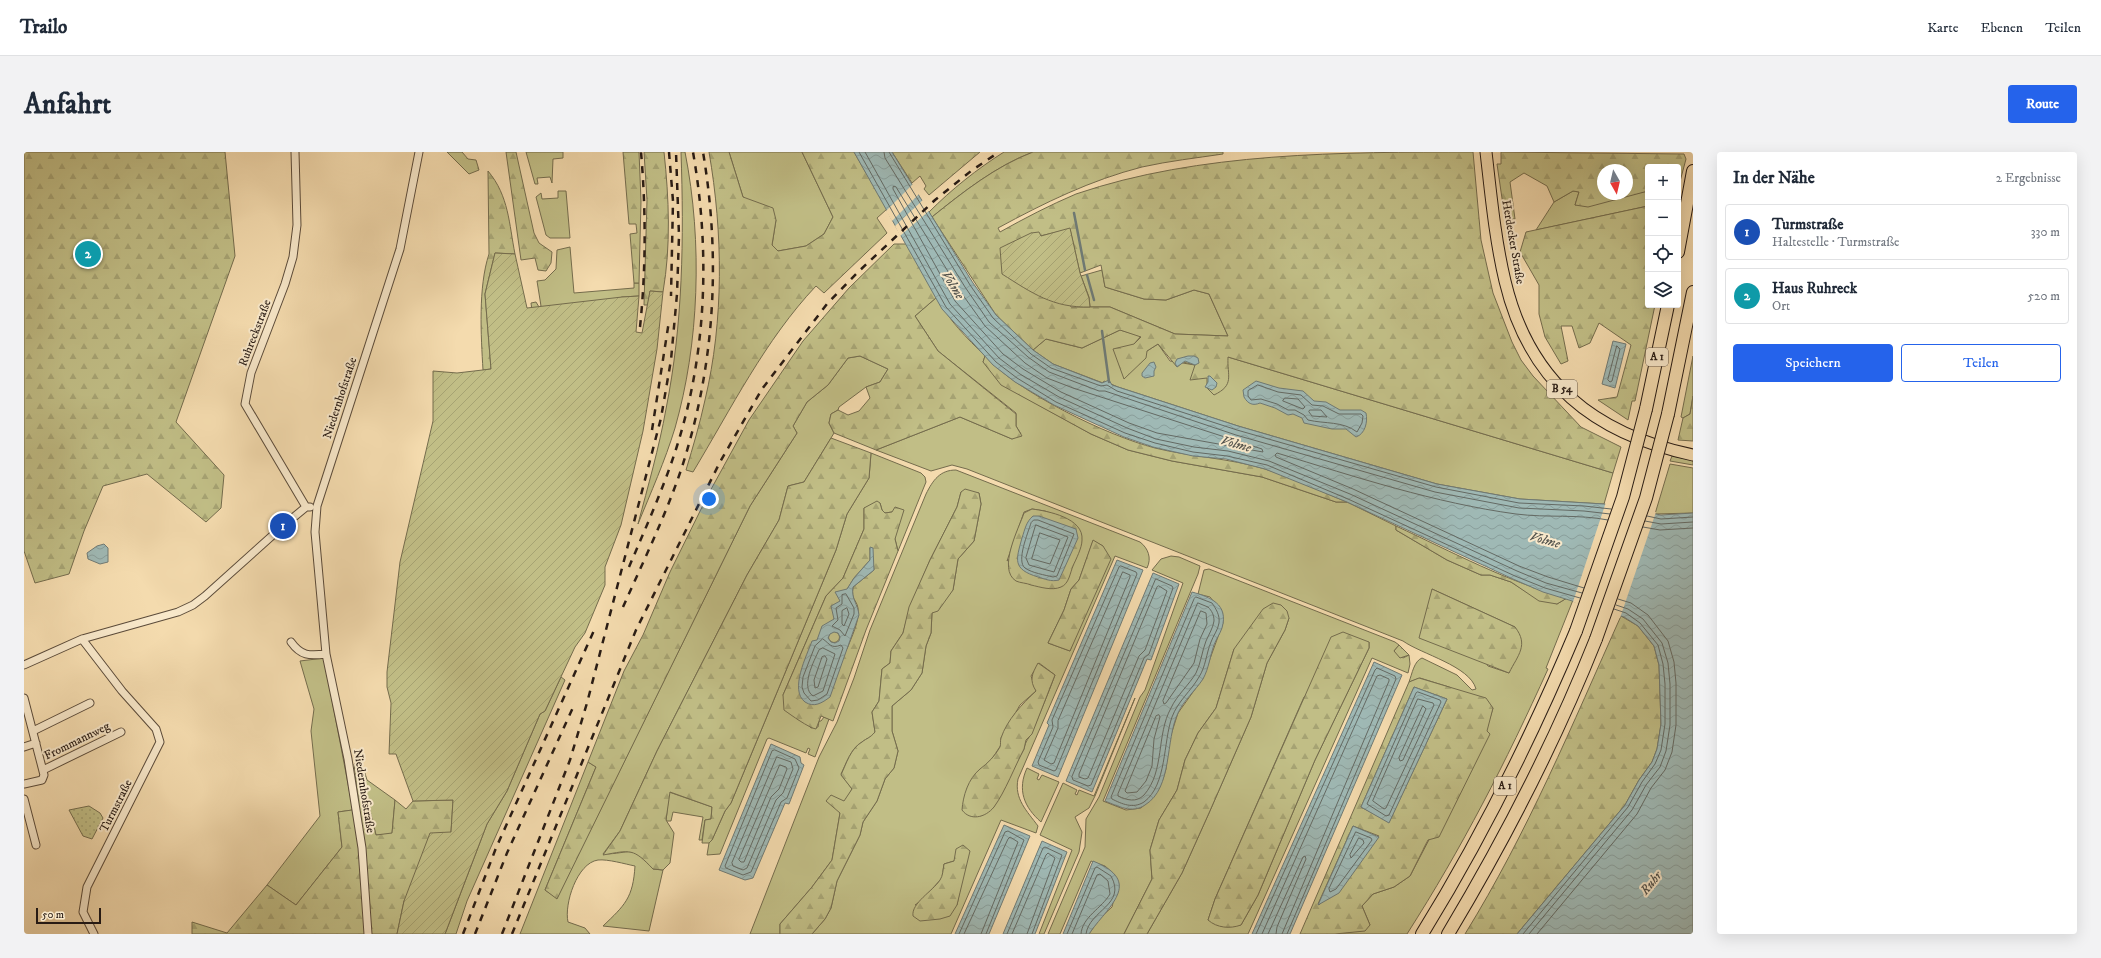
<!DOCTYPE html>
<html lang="de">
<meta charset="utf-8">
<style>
:root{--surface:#fff;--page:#f2f2f3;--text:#1f2937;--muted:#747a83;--line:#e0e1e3;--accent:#2563eb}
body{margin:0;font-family:"IM FELL DW Pica",serif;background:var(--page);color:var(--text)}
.controls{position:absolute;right:12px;top:12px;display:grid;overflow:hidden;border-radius:4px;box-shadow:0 4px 16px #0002}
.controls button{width:36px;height:36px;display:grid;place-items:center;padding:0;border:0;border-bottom:1px solid var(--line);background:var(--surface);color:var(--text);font:20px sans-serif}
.compass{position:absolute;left:1573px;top:12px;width:36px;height:36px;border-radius:50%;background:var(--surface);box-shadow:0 4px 16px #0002;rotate:172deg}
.scale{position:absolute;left:12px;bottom:10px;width:65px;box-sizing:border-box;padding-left:4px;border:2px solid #281b14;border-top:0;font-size:11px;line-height:14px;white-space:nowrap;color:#281b14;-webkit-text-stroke:3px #f8e8ca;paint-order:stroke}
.you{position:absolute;left:685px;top:347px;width:14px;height:14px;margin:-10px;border:3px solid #fff;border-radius:50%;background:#1a73e8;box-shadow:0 0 0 6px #1a73e833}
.badge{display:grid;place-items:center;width:26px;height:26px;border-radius:50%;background:var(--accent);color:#fff;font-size:13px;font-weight:700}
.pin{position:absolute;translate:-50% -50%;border:2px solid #fff;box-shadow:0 1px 4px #0006}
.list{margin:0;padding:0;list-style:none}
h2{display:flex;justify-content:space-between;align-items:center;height:52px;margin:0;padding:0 16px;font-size:17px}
h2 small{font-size:13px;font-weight:400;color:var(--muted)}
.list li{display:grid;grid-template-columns:26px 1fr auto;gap:12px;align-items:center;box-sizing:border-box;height:56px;margin:0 8px 8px;padding:0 8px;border:1px solid var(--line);border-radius:4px}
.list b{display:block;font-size:15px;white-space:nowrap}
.list p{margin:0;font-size:13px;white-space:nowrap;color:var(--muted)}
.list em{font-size:13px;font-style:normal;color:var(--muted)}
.actions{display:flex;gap:8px;padding:12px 16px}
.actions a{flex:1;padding:9px 0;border:1px solid var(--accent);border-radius:4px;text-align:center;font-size:14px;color:var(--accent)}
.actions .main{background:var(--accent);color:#fff}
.icon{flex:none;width:22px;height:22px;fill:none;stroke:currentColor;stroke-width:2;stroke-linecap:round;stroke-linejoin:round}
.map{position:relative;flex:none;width:1669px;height:782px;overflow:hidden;border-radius:4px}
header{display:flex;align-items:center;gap:24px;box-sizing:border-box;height:56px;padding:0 20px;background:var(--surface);border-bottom:1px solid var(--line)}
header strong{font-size:19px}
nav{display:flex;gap:22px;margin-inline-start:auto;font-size:14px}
.intro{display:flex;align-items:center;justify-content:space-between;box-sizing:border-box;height:96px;padding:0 24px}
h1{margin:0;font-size:28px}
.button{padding:10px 18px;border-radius:4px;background:var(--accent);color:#fff;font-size:14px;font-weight:700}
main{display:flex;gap:24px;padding:0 24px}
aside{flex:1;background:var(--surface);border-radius:4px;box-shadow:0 4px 16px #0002}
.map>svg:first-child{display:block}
.grass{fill:#c1be86;stroke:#746c4d;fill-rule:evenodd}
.forest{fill:url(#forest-firs);stroke:#746c4d;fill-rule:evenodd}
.park{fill:url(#park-dots);stroke:#746c4d}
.garden{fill:url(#garden-furrows);stroke:#746c4d}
.water{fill:url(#water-waves);stroke:#6f7a75;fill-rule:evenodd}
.pier{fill:#f4dbae}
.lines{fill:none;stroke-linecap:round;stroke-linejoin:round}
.shore{stroke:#646a64;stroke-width:1}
.stream{stroke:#6f7a75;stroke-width:2.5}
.street-casing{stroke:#5b4b3a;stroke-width:9}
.primary-casing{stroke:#281b14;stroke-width:13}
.highway-casing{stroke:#281b14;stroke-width:14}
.street{stroke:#f8e8ca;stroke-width:7}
.primary{stroke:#f4dbae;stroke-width:11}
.highway{stroke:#f4dbae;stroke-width:12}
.rail{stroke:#281b14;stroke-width:2.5;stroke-dasharray:7 7;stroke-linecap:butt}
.highway-bridge-casing{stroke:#281b14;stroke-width:14;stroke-linecap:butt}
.highway-bridge{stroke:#f4dbae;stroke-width:12}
.labels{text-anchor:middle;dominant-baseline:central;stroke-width:4;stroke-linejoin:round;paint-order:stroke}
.shield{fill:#f8e8ca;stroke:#66584b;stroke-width:1}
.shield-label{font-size:11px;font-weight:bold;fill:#281b14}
.street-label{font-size:12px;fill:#281b14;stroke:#f8e8ca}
.water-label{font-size:13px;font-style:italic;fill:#52524c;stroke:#f8e8ca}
</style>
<header>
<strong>Trailo</strong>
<nav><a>Karte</a><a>Ebenen</a><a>Teilen</a></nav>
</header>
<div class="intro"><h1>Anfahrt</h1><a class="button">Route</a></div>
<main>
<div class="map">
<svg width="1669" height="782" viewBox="0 0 1669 782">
<defs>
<pattern id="forest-firs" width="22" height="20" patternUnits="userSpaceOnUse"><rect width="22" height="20" fill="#c1be86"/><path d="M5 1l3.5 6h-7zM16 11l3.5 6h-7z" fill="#a6a373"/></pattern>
<pattern id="park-dots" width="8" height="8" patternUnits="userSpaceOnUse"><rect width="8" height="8" fill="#c1be86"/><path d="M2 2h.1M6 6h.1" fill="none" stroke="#a6a373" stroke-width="1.8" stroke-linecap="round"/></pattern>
<pattern id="garden-furrows" width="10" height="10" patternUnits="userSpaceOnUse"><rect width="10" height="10" fill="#c1be86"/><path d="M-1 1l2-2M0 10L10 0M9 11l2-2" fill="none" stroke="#a6a373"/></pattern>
<pattern id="water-waves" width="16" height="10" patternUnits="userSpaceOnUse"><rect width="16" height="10" fill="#9fb9b5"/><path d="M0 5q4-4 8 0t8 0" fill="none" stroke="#899e9b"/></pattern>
</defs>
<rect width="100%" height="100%" fill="#f4dbae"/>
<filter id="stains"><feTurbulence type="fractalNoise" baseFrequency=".005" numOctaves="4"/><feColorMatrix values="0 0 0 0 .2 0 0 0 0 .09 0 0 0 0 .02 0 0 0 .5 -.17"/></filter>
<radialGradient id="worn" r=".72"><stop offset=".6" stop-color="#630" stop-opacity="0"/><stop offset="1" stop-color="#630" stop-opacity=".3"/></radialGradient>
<path class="grass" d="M502,0H539V6L529,7L528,31L526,25L513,26L514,32H511Z
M657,0H661C679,91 675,192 651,276C641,309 627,340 614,372C624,334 635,296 642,257C659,172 660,86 657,0Z
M705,0H778L809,65L800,82L782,94L754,99L748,93L752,68L719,45Z
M980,0H1009C972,14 939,40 908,65L905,60C928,37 953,17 980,0Z
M534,39H542L546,86H526L522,83L512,45L517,41L518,47L534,46Z
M1549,39L1555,40L1551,53L1624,39V54L1512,78L1530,50Z
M546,95L550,141L610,136V131H615V144L598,145L510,175L507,151L512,150L515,155L517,154L513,129L521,128L532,117L533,98Z
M1078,118L1081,135L1120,147L1142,148L1170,138L1185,142L1204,184L1151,182L1086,155H1066L1065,145L1057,124Z
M913,145C924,168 943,186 961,204L959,210L991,240L1067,282L1104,298L1148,309L1238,325L1312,350H1323L1372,374V378L1423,408L1457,423H1466L1487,430L1501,439L1533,452L1543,446L1549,448L1522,516L1524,517C1482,610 1438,696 1383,782H1311L1341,778L1346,773L1338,754L1349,742L1370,735L1386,724L1462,579L1469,556L1425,535L1396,526L1385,530C1388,522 1390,509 1398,506L1433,523L1448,538L1452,537C1446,514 1397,502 1379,489L943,317L928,313L907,319L852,298L936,265L988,287L997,282L992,274V261L914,199L891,164ZM1408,437L1491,475L1485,521L1464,514Z
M1096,178L1117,184L1110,192L1123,199L1134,192L1146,209L1171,213L1204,205L1589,321L1580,352L1496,347L1413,332L1214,274L1094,235L1080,229L1079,231L1029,212L1009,198L1022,187L1058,196Z
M836,204L864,217L856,230L842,235L815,255L814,258L807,262L805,271L810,281L807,286L780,330L764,334L755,368L723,423L633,599L596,679L579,702C609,702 605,691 629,717L639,718L625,779L579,774C601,753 609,746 611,714C601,712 584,707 574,708C553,711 540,752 544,770L561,776L566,782H496L564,610L572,615L521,738L533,746L726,354L773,281L769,274L783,250L804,233L824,206Z
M1669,204V244L1666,262L1659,266L1657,265Z
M847,301L897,321L901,325L902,330L874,399L871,387L868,360L861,361L858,358L856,351L840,356V377L819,426L802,444L759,543L773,567L782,571L787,576L794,575L795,569H797L800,565L805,567L791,605L784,602L786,597L784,596L782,601L745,586L743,587L696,702L683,703L685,691L688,688L701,659L707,651L812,398L823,362L845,326Z
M1648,304L1669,308V313L1646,309Z
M1646,312L1669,316V361L1631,362Z
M932,318L1116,390C1124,396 1128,406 1123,416L1091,404L994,627C990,647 1003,659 1014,674L1012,681L977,668L927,782H788L801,767L807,756L813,729L836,683L839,670L853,649L861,627L870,616L874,599L868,579V554L887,538L898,521L902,494L907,481L908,460L929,438L934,407L950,389L957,352L955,341L937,340L933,355L906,408L886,455L879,481L867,499L866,511L858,517L855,549L848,560L851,580C847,586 843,586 838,590C827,596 822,612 817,622L828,637L816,661L808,708L788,735L756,772V782H726L795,605L813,570L830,526L846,478L902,342C909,328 916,318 932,318ZM1008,357L1021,359L1042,367L983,409L1000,360ZM1069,389L1079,394L1046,499L1024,491L1040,458L1047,437L1055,428ZM1015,511L1031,523C1024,542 1016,561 1008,580C1005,587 1002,587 1000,597L969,656L956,664L955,618L964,613L977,593V586L996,553L1012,539L1007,524ZM930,709L937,733L933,753H891L898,748L918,726L920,712Z
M1147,404L1155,405L1176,414L1174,422L1079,649L1102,658L1117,656L1130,644L1139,627L1142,617L1145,589L1154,561L1179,526L1199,471L1198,460L1186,445L1174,442L1180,418L1185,417L1371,490L1375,493L1370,499L1379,506L1385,503L1386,512L1384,521L1348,506L1224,782H1123L1158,721L1185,661L1227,565L1243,511L1261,478L1265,466L1210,497L1192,556L1174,581L1161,608L1153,638L1135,668L1126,698L1128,727L1100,782H1065L1075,767L1088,755L1094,730L1090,722L1081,714L1067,709L1036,782H1024L1061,695L1062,667L1075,645L1116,545L1121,538L1159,431L1128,418L1137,407ZM1345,490V496L1291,608L1234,743L1217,773L1184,768L1191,747L1280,545Z
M300,506L329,658L314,660L318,695L272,753L243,733L296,664L287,579L290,557L276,509Z
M537,525L541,528L443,749L432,782H421L463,672L483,639L516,562L521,559Z
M1111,546L1071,644L1065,656L1051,665L1058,680L1055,700L1020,782H1015L1048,698L1016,683L1039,631L1053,638L1051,642L1053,643L1055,638L1070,644Z
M334,611L340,618L343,628L371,648L368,682L352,683Z
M1003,616L1015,622L1013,627L1015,628L1018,623L1035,630L1017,670C1000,655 993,638 1003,616Z
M645,640L688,655L687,667L681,668L678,688H675L679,665L649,660L647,669H642Z"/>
<path class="forest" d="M0,0H201L211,104L152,270L200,323L197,356L182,370L123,322L79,334L60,379L45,422L11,431L0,399Z
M423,0H438L444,7L452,8L455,18L445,22Z
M482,0H492L510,81L515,91L528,100L527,111L522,119L514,118L511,106L497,108Z
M599,0H615L617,49L615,131H610L606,82L613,81L612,72H605Z
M620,0H640C645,46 647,94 639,140L626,139L624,153H620L623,48Z
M685,0H705L719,45L749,56L752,68L748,93L754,99L782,94L800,82L809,65L778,0H830L863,57L853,66L863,81L800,141L792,134C741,188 707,257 669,320L662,318C669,295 676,271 681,248C700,168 699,81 685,0Z
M868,0H956L905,43L900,37L902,34L896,24L888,31Z
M1009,0H1199V2C1172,6 1145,9 1118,15C1067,28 1020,51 974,76L976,80C1001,66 1026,53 1052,42C1175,0 1319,0 1449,0L1457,88L1469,141L1488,190L1497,208L1509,224L1557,275L1597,295L1589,321L1204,205C1203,224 1211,233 1190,243L1183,236V226L1166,228L1171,213L1159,210L1153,215L1134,192L1123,199L1122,206L1100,227L1089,197L1110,192L1117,185L1096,178L1058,196L1022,187L1009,198L972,163L908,65C939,40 972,14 1009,0ZM1046,77L1056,121L1077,113L1081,135L1120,147L1142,148L1170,138L1185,142L1204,184L1151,182L1086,155H1047L1007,81L1016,84Z
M1477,0L1660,2L1662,7L1654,37V15H1624V39L1564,55L1551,53L1555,40L1549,39L1530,50L1523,34L1500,21L1486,30L1491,67H1481L1473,12H1477ZM1579,18H1603V42H1579Z
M464,19C485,44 485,72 491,102L471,101L461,142L467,217L459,218C457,184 454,135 465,102Z
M1624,54V153H1631L1611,249H1608L1604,268L1574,248L1593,245L1607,193L1575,171L1566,191L1555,196L1548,174H1537L1544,209L1537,212L1521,185L1515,162V133L1496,100L1502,80Z
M870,92H883L913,145L891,164L914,199L992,262V274L998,284L988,287L936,265L852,298L810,281L805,271L807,262L814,258L824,263L835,259L846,246L842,235L856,230L864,217L836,204L824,206L804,233L783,250L769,274L773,281L726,354L533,747L521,738L572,615L564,610L600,519L619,483L646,420L685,341L725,268L779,189L825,136Z
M961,204C993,240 1084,284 1131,296C1167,305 1205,306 1241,317C1269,326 1296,339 1323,350H1312L1238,325L1148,309L1104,298L1067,282L977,233L959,210Z
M1669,244V289L1654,288L1659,266L1666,262Z
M807,286L847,301L845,326L823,362L812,398L707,651L701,659L688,688L685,691H678L681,668L687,667L688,655L646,640L642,668L650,681L646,711L639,718L629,717C609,696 607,698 579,703L596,679L633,599L723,423L755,368L764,334L780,330Z
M941,337L955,341L957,352L950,389L934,407L929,438L914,459L908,461L907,481L902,494L898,521L887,538L868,554V579L874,599L870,616L861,627L853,649L839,670L836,683L813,729L807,756L801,767L788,782H756V772L788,735L808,708L816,661L802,649L807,643L820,649L828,637L817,623C822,612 827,596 838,590C843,586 846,586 851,580L848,560L855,549L858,517L866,511L867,499L879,481L885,455L906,408L933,355L937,340Z
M853,349L856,351L858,358L861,361L868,360L871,355L880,358L871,387L874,399L842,478L809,569L797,564L792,577C785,576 767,563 760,558L759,543L802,444L819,426L840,377V356ZM846,396L850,418L829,435C827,449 832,446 834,456C836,469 827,486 823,497L793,489L810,467L816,449L830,426L846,408Z
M1008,357C1024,359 1060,366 1058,388C1058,396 1052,407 1049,414C1046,421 1045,432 1037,435C1028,439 1016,435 1007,433C1003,431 996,431 992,429C973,417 995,376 1000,361Z
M1372,374C1428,400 1484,430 1543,446L1533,452L1515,449L1487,430L1466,423H1457L1423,408L1372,378Z
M1069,388L1079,394L1087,407L1046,499L1024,491L1040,458L1047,437L1055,428Z
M1408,437L1491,475C1505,493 1494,503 1485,521L1395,486Z
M1249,451L1257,453L1263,459L1265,466L1261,478L1243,511L1227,565L1185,661L1158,721L1123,782H1100L1128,727L1126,698L1135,668L1153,638L1161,608L1174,581L1192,556L1210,497L1239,457Z
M1597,464L1614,474L1630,494L1635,513L1637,572L1633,597L1628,610L1615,628L1601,653L1493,782H1441C1504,680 1548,573 1597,464Z
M804.5 485a5.5 5.5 0 1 1 11 0a5.5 5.5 0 1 1-11 0Z
M1319,480L1345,490V496L1291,608L1234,743L1217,773C1206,777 1193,776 1184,768L1191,747L1307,485Z
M1375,493L1385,503L1376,506L1370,499Z
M1014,511L1031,523L1008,582L1002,588L1000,597C991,614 981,640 970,655C961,666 946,669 938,658C939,644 944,627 956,617C964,611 971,604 976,595C977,592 976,589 977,586C983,568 998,552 1012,539C1005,528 1008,522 1014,511Z
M1395,526L1462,546L1469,556L1463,579L1466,582L1415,685L1404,688L1386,724L1370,735L1349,742L1338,754L1346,773L1341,779L1311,782H1276L1385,530ZM1390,535L1423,547L1365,670L1337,655ZM1329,674L1355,684L1295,753L1294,752Z
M334,611L352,683L368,681L371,648L382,657L389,649L429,648L427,680L380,749L373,782H168V770L203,781L243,733L272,753L318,695L314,660L335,657L330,612Z
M939,693L946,699L933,753L926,764L916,767L896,769L889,764C887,751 909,739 916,728C919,724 919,717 920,712L930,709L932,697Z"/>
<path class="park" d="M65,654L76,661L79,666L68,687L59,684L45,658Z"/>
<path class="garden" d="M1046,76L1056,121L1065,146L1066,155C1029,156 1008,141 978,122L976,96L1007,81L1015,80L1017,84Z
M471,101L491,102L503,156L598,145L615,144L612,180L618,181L626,139L639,140L633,197L619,279L597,373L581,415V433L561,481L551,495L521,559L516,562L483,639L463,672L421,782H373L380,749L406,681L427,680L429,648L389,649L372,602H365L367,551L363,535V520L376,410L409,269V219L433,221L467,217L461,142Z"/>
<path class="water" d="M830,0H868L949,131L972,163L1009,198L1029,212L1078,231L1085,228L1088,233L1094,235L1214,274L1413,332L1496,347L1580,352L1637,363L1669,361V782H1493L1601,653L1615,628L1628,610L1633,597L1637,572L1635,513L1630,494L1614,474L1600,465L1519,440L1489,427L1323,350L1241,317L1202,307L1169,304L1129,295L1100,285L1030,253L991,230L969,213L918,157Z
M1589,189L1602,192L1591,236L1578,232Z
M1164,204H1170L1174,206L1175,211L1171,213L1161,209L1153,215L1151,211L1153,207Z
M1130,210L1132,215L1130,219V224L1121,226L1118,224V221L1126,211Z
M1184,224H1186L1193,231L1192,235L1188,238L1181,235L1184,230Z
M1232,229L1255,236L1279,239L1290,249L1302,250L1316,258H1337L1342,261C1344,270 1341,282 1332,285L1322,277H1308L1280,271L1278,266L1269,262L1264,263L1251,256L1236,251C1229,254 1224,252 1220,245L1219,238Z
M1009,364H1015L1052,377L1054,386L1035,428C1027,430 1021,427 1014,425C988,417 992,408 998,386C1001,377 1002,370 1009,364Z
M80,392L84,396V410L76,412L64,407L63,401L73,394Z
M846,395L849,396L850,418L829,435C827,447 834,452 835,463L806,545C798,551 790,556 781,550C765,538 783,503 788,489L793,488L798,474L810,467L807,454L816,449L811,440L823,437L830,426L846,408ZM810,480L814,481L816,485L815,489L811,491L807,490L804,486L806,482Z
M1093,408L1119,418L1034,625L1008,614L1025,573L1023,571Z
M1129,421L1155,432L1127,508L1123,507L1068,640L1042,629Z
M1168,440C1186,445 1205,452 1198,476C1196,482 1192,487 1190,493C1186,504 1185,516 1179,527C1171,539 1160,548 1154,561C1141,588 1149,636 1121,653C1108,662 1094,654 1081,649Z
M1350,510L1378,523L1266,782H1228Z
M1390,535L1423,547L1365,671L1337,655Z
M747,592L776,605L777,611L780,613L765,652L761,651L729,726L721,728L695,718Z
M980,673L1006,684L965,782H931Z
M1329,674L1355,685L1315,741L1294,753Z
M1018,689L1043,700L1011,782H979Z
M1069,709C1121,730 1083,755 1065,782H1039Z"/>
<path class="pier" d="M890,31L896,41L868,69L862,59Z
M900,47L906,58L876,84L871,74Z
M1582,350L1632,360L1596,466L1549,450Z"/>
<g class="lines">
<path class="shore" d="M835,0L922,155L972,210L993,226L1032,250L1101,281L1131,291L1169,300L1203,304L1243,313L1324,347L1491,424L1521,436L1556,446
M841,0L926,152L975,206L996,222L1035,245L1103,276L1132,287L1170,295L1204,299L1245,309L1326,342L1493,419L1522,431L1558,441
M860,0L861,6L941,135L965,170L1004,205L1025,220L1075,239H1081L1212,283L1411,340L1495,356L1560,359L1586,362
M865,0L946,133L969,166L1007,202L1027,216L1077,234L1083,233L1093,239L1213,278L1412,335L1495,351L1560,354L1587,357
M872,35L936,139L961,174L1001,211L1023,226L1049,236L1238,297L1239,300L1133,281L1105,271L1037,240L999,217L979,202L931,149L869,37V35Z
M1593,194L1596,197L1588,229L1586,230L1584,228Z
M1234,233L1254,240L1277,243L1288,253L1299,254L1315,262H1337L1339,264L1338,271L1333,280C1319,269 1301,272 1284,268L1280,263L1271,258H1264L1253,252L1237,247L1227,248L1224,244V239Z
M1261,246L1274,247L1281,255L1279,257L1259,249Z
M1286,258H1297L1303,265L1288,264L1285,260Z
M1623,364L1637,367L1669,365
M1010,368H1014L1050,382L1033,424L1029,425C1021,423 1008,421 1001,416C992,409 1004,381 1007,371Z
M1621,369L1637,372L1669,370
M1012,373L1044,385L1030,420L1005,413L1002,406Z
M1619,375L1636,378L1669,376
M1016,381L1036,388L1026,412L1008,407Z
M1097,414L1112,420L1113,422L1032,618L1030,619L1015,613L1014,610L1029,575L1028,568L1095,415Z
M1099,420L1106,423V425L1030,611L1027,612L1020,608L1034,576V569Z
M1132,427L1148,434L1149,436L1125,502L1120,506L1067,633L1064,634L1049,628L1048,625Z
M1135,434L1143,439L1121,498L1115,504L1064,626L1061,627L1055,625V622L1133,435Z
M1560,436L1524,425L1495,414L1329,337L1252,305L1251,303L1253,301C1332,325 1411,351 1492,362C1523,366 1554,362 1584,368
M822,442L830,456V462L821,484L816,478L808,474L814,468L812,456L818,452V443Z
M1172,445L1188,451C1192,457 1196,463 1195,471C1194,478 1189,484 1187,490C1182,502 1182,514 1175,525C1167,539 1154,549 1148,565C1139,590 1143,633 1120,650C1109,657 1098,652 1088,647L1087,645L1170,447Z
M1174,451L1184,455C1188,459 1190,463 1190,469C1189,476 1185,482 1182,489C1178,499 1177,511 1172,521C1165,533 1153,543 1147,556C1132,583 1141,619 1120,643C1112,651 1103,648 1094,644V642Z
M823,456L825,462L820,474L818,472V459Z
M1177,459L1182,461L1183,472L1176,487L1170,511L1142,551L1140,552L1139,549Z
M799,487C806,492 807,497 817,493L819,496L803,542L794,548L787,549L780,541L778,535L779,525L791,494Z
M799,496L811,502L799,539L789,544C776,535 790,509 795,498Z
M801,504L803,507L794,535L791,536L790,528L798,505Z
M1394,540L1416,548L1417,550L1365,663L1362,664L1343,652L1392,541Z
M1394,547L1409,551L1410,553L1362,656L1360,657L1349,649Z
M1399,554L1402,557L1379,608L1376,609L1375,606Z
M1135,563L1136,565L1130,587L1128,614L1122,629L1113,640L1103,641L1101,639L1132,564Z
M751,598L771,607L775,616L763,646L757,650L727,720L719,723L702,716L701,714L748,599Z
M753,605L767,610L769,617L759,641L752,648L723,716L719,718L709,714L708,711Z
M756,613L762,615L763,617L755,637L747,645L720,710H717L715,708Z
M1332,680L1347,686L1348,688L1312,737L1306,740L1305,737Z
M1335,686L1339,688L1340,691L1327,706L1326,703Z
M935,782L981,680L984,679L1000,688L962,782
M940,782L984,687L986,685L994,690L957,782
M983,782L1019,696L1021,695L1038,703L1008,782
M988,782L1022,703L1024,701L1031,706L1003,782
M1043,782L1071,716L1073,715L1087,724C1103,753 1065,758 1062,782
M1048,782L1073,723L1076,722L1084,729L1086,742C1078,756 1058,765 1057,782
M1232,782L1351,518L1353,516L1371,524L1372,527L1263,782
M1238,782L1353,524L1356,523L1365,527V529L1258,782
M1244,782L1279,705L1281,704L1282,707L1253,775L1252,782
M1499,782L1604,655L1618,630L1631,612L1637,598L1641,572V532L1639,512L1634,493L1616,471L1602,461L1590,457
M1505,782L1608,658L1622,633L1636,615L1642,599L1646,573V532L1644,511L1638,491L1619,467L1604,457L1592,453
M1513,782L1613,662L1627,636L1641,618L1648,600L1652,573V531L1650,510L1644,489L1624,463L1607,451L1594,447"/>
<path class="stream" d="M1050,61L1061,118
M1063,123L1070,148
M1078,179L1085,230"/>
<g class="street-casing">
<path id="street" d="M271,0L273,73L269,105L261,132L227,221L221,252L282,355
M58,487L98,539L132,577L136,590L63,735L59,760L70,782
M267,490C277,504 285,504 302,502
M0,513L58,487L154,460L169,453L181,444L259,374L282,355H286
M0,546L20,623L18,628L0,632
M9,579L66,551
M0,595L12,591
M19,618L97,580
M0,647L12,693
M344,782L338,696L324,607L302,502L291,380L293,354L376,97L395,0"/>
</g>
<g class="primary-casing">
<path id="primary" d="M1462,0C1467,43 1471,87 1481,129C1505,230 1570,282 1669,303"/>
</g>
<g class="highway-casing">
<path id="highway" d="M1654,100L1669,19
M1622,257L1644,153
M1644,262L1669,140
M1398,782C1458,685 1508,584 1552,479
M1424,782C1481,687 1531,590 1572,487"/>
</g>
<use href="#street" class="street"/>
<use href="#primary" class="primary"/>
<use href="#highway" class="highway"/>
<path class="rail" d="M645,0L649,49L647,144
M616,175C622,118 622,57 617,0
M628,278L645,169
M605,415C622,375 640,335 653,294C683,199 686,98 669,0
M599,455C619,410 641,365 657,318C691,214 697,107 679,0
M439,782L472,696L572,474
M451,782L483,701L551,551
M478,782L546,608L563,551L637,266L647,208L653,142L655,84L652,0
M488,782L612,478L696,310L738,237L803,152L834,120L911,48L947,19L975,0"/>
<g class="highway-bridge-casing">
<path id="highway-bridge" d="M1552,479L1599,345L1622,257
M1572,487L1622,346L1644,262"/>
</g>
<use href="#highway-bridge" class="highway-bridge"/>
</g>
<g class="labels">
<g class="shield">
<rect x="1622" y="196" width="22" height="18" rx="3"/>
<rect x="1523" y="228" width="30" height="18" rx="3"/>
<rect x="1470" y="625" width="22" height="18" rx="3"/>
</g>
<g class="shield-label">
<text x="1633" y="205">A 1</text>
<text x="1538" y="237">B 54</text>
<text x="1481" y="634">A 1</text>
</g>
<g class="street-label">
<text transform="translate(1489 90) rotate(80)">Herdecker Straße</text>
<text transform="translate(231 181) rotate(-69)">Ruhreckstraße</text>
<text transform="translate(316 246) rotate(-72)">Niedernhofstraße</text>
<text transform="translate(53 589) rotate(-26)">Frommannweg</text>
<text transform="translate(340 639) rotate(81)">Niedernhofstraße</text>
<text transform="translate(92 654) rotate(-63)">Turmstraße</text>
</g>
<g class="water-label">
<text transform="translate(929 133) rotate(58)">Volme</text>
<text transform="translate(1212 292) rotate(15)">Volme</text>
<text transform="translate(1521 388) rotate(15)">Volme</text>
<text transform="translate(1627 731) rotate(-51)">Ruhr</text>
</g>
</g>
<rect width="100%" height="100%" filter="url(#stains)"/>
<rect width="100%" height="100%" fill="url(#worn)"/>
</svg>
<div class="controls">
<button>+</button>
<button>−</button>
<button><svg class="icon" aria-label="locate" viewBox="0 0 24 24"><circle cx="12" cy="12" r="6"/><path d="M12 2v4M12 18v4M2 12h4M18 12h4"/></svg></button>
<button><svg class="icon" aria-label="layers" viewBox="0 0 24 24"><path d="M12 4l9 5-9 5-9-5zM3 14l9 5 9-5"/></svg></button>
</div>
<svg class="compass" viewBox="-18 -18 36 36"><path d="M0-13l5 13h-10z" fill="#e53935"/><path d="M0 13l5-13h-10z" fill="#747a83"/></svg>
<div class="scale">50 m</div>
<div class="you"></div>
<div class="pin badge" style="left:259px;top:374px;background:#1a4fb4">1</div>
<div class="pin badge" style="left:64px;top:102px;background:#0f9aa8">2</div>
</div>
<aside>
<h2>In der Nähe<small>2 Ergebnisse</small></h2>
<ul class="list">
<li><span class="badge" style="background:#1a4fb4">1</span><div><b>Turmstraße</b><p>Haltestelle · Turmstraße</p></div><em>330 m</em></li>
<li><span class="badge" style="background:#0f9aa8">2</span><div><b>Haus Ruhreck</b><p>Ort</p></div><em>520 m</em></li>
</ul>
<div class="actions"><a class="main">Speichern</a><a>Teilen</a></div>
</aside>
</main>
